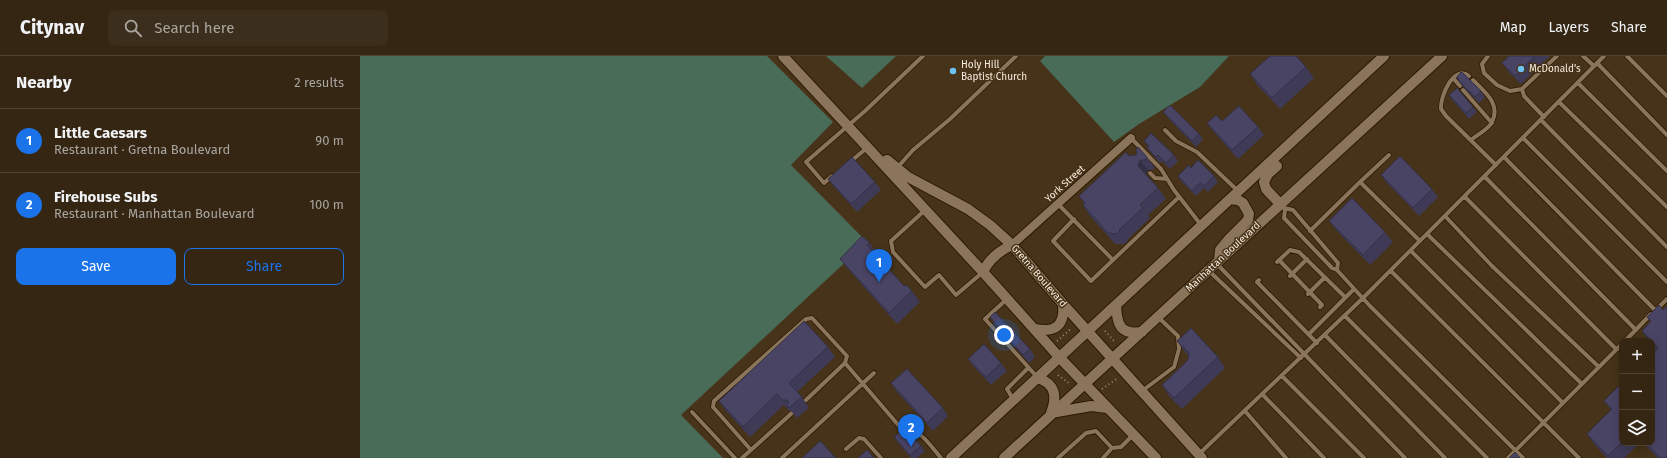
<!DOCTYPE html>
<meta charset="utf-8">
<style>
:root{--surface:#342613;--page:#3c2e1c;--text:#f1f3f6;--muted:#a9a5a0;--line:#4e4333;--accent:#1a73e8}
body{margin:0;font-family:"Fira Sans",sans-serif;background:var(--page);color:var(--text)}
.controls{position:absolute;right:12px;bottom:12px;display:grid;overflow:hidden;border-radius:8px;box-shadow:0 2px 10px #0003}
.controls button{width:36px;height:36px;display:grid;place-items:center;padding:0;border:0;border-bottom:1px solid var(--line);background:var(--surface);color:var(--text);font:20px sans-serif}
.you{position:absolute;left:644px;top:279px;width:14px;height:14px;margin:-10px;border:3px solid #fff;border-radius:50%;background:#1a73e8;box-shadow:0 0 0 6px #1a73e833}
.badge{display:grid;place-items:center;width:26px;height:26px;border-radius:50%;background:var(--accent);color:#fff;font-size:13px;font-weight:700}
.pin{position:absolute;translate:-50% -33px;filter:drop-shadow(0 1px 2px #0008)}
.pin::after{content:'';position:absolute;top:21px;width:14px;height:12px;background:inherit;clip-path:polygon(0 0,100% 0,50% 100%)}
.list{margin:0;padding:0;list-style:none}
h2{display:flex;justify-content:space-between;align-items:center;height:52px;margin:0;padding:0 16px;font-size:17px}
h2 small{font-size:13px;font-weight:400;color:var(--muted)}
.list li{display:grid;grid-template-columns:26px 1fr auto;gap:12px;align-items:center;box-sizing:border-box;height:64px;padding:0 16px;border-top:1px solid var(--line)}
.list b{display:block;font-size:15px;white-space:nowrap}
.list p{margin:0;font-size:13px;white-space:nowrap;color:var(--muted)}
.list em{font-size:13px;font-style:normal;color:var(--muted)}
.actions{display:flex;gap:8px;padding:12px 16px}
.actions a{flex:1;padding:9px 0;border:1px solid var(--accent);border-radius:8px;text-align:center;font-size:14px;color:var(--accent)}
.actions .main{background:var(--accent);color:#fff}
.icon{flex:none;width:22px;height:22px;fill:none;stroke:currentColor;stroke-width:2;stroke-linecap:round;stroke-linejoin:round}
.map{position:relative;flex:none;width:1307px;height:402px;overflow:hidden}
header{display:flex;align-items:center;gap:24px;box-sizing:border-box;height:56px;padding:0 20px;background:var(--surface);border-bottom:1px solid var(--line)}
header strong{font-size:19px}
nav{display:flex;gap:22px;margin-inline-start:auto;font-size:14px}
.search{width:280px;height:36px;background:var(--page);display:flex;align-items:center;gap:10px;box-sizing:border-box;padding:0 14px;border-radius:8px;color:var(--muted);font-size:15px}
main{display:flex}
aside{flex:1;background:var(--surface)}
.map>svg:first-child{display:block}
.forest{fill:#496c58}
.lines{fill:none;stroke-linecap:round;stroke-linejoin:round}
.lane-casing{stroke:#2c1a01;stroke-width:5.5}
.street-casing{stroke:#2c1a01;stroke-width:10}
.secondary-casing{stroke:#2c1a01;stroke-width:12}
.path{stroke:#988873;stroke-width:2;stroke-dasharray:1 3;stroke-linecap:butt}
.lane{stroke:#8b755a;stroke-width:4}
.street{stroke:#8b755a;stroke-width:8}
.secondary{stroke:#8b755a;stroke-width:10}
.wall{fill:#3f3a55}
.shaded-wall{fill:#333045}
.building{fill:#494463;stroke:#333045}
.poi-dot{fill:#6cc2f3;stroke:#463319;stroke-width:1.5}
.labels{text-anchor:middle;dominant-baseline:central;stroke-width:3;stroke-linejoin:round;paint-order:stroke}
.poi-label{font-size:10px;fill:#f9edde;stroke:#463319;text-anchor:start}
.street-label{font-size:10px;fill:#f9edde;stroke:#463319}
</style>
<header>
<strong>Citynav</strong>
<div class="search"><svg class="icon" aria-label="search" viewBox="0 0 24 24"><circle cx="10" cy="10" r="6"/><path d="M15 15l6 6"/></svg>Search here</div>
<nav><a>Map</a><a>Layers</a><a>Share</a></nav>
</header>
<main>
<aside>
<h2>Nearby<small>2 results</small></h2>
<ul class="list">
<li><span class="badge">1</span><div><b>Little Caesars</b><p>Restaurant · Gretna Boulevard</p></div><em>90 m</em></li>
<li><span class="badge">2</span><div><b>Firehouse Subs</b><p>Restaurant · Manhattan Boulevard</p></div><em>100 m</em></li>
</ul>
<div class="actions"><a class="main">Save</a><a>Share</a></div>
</aside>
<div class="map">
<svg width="1307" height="402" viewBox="0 0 1307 402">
<rect width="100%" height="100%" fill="#463319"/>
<path class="forest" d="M0,0H407L473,66L431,109L507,186L321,359L363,402H0Z
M466,0H536L502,32Z
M685,0H869L840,31L779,68L754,86L680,5Z"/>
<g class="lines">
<g class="lane-casing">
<path id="lane" d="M1128,0L1122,8L1124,17L1137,29L1150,35L1162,33L1197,0
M1223,0L1234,10
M1267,0L1307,40
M1237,7L1307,79
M1109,20C1094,8 1080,40 1081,53L1086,60L1136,109
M1093,22L1100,30
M1218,27L1307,115
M1162,33L1164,40L1184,61
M1103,34L1132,67
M1199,46L1307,151
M1181,64L1307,191
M805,74L816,85L837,96L878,135
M771,82L801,113L814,134L841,169
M1163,82L1307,226
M1111,84C1117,79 1129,73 1132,66C1141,48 1125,36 1113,24
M1144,101L1295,254
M490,106L508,91
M537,112L553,94L590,63L656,0
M790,117L795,122L807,123
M472,120L464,127L446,106L505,55L563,0
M1125,121L1276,274
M1000,126L1029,99
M1105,141L1256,293
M698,148L753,204L731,225L693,185L714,163
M924,152L933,154L978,207L977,214
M925,154L924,162L972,212L977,214L1009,249L1163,402
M564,155L531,185L533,196L565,231L579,219L596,239L623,216
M1085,160L1132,210L1239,311
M950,175L1000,126L1060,185
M1067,178L1222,328
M1051,195L1203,347
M753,204L819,141
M919,204L962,249L960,251
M917,206L930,194L939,196L985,241
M857,208L1045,402
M849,215L941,302
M1031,215L1219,402
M930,220L947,203
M899,224L897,226L957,287
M948,238L965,221
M647,243L625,263L678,322
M1296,254L1307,243
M985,260L1127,402
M949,278L994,233
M965,279L1085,402
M1265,285L1291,258
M485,307L540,371C561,373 568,387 581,402
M922,320L1004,402
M782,335L814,311L819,293L818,280L798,261
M903,339L964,402
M653,343L647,333L668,312
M885,355L926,402
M332,356L375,402
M486,393L499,382L504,383L521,402
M391,394L353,351L354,345L446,263L452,262L487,300L485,307L446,344
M839,398L1003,242L1244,0
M382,402L432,357
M422,402L514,317
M698,402L726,377L736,375L752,392L761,391L773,379
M743,402L752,392
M1148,402L1262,288"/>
</g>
<g class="street-casing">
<path id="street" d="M652,189L771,82"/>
</g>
<g class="secondary-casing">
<path id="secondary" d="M423,0L623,216L700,302L796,402
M527,104L548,121L608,153L630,169L652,189L703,248L842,402
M917,110L908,118L904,126L906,133L921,149
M859,205L860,194L869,183L888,164L889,158L883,147L878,144L870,143
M623,216C629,203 639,195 652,189
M756,249C757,269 760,279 782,276
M675,273C696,277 705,269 703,248
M678,322C696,328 697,341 691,357L731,350L747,352
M591,402L1024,0
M644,402L1082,0"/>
</g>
<path class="path" d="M745,275L755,286
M697,285L712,272
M698,319L710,328
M742,333L758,322"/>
<use href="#lane" class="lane"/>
<use href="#street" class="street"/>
<use href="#secondary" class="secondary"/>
</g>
<path class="wall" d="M1149,0H1190L1161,28L1148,15L1142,7Z
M946,11L954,22L920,53L897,29L890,18Z
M1099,25L1121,35L1125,41L1119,47L1103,31Z
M1089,39L1113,51L1117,56L1109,63L1093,45Z
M803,56L839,78L843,83L836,91L807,61Z
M862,65L898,71L904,79L878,103L853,75L847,67Z
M784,85L814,99L818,105L810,113L802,105L800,107L791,97L787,92L788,90Z
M777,97L787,101L795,112L792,114H788L786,119L798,132L806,143L788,159L790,162L767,184L768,185L764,188H755L730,160L723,149L724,147L719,140L769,100L776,99Z
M831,112L854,120L858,126L848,136L844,132L836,140L822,126L818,120Z
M1021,119L1072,133L1078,141L1059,160L1027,127Z
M468,123L515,126L521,134L497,156L474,131Z
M969,165L1025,176L1033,186L1010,209L977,175Z
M510,187L517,198H516L544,230L552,235L560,246L537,268L488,213L480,203Z
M1299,249L1307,402H1298L1283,387H1292L1296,293L1292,289V285H1289L1282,275L1290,266L1287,261Z
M630,261L670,293L675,301L669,307L636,270Z
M817,285L858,301L865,312L822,353L809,340L802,329L828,304L829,300L824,295Z
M468,291L475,301L437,336L442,341L449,352L437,362L431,355H429L424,349L390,381L366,355L359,345Z
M608,303L641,307L647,315L631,329L614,311Z
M531,327L583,352L588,360L573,375L537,336Z
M1262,327V387H1280L1264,402H1247L1235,389L1227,378L1251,354L1244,345Z
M534,381L561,390L565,395L557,402H551L538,387Z"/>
<path class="shaded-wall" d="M780,104L788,114L786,121L778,110Z"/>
<path class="building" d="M910,0H936L946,11L912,42L890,18Z
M1149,0H1175L1155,20L1142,7Z
M1101,16L1103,17L1121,35L1115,41L1099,25L1097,21Z
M1097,32L1113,51L1106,57L1089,39Z
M810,49L839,78L832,85L803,56Z
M879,50L898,71L872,94L847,67L856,59L862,65Z
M791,77L814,99L806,107L798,99L796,101L787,92L789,90L784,85Z
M778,91L787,101L785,104H780L778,110L798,132L780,149L783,152L759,174L760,175L757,178L748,177L723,149L725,147L719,140L766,96L769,100L776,99L777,97L776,94Z
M1040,100L1072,133L1053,152L1021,119Z
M492,101L515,126L491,148L468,123Z
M838,104L854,120L844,130L840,127L832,135L818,120L829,109L831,112Z
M992,142L1025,176L1003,199L969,165Z
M502,180L510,187L507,189L544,230L546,229L552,235L529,257L480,203Z
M1299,249L1303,254L1307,250V402H1301L1286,387H1292V297L1298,292L1292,285H1291L1282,275L1291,265L1287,261Z
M635,256L670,293L663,299L630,261Z
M444,265L468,291L429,327L442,341L429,352L427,350L428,346L427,344H422L417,338L383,371L359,345Z
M831,272L858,301L814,342L802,329L828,304L829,297L817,285Z
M624,288L641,307L626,321L608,303Z
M547,313L583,352L567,367L531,327Z
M1262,327V386L1248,400L1227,378L1252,353L1244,345Z
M545,372L561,390L550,399L534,381Z
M460,385L476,402H442Z
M507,394L514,402H498Z
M1155,396L1160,402H1149Z"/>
<g class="poi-dot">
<circle cx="1161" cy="13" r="4"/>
<circle cx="593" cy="15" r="4"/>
</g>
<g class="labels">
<g class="poi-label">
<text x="601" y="9">Holy Hill<tspan x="601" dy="12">Baptist Church</tspan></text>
<text x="1169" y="13">McDonald's</text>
</g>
<g class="street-label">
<text transform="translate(705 128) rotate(-42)">York Street</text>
<text transform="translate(863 201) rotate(-43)">Manhattan Boulevard</text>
<text transform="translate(679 220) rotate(49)">Gretna Boulevard</text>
</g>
</g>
</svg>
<div class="controls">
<button>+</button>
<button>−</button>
<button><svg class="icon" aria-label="layers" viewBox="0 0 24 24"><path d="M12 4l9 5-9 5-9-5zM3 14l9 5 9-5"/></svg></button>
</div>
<div class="you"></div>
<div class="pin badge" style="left:519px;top:226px">1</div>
<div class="pin badge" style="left:551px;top:391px">2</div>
</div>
</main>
